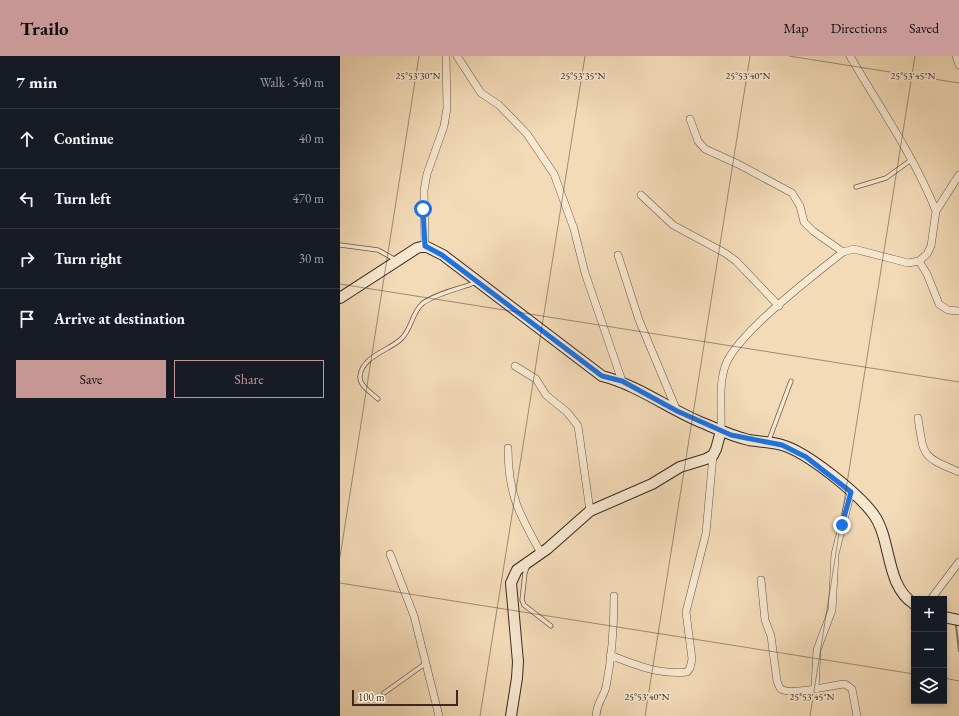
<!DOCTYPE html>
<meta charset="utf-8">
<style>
:root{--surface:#171b24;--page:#20242c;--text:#f1f3f6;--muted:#9ea1a6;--line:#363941;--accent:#c59692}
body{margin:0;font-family:"EB Garamond",serif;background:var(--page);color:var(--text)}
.controls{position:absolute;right:12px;bottom:12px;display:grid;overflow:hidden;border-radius:0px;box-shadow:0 2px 6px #0003}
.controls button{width:36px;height:36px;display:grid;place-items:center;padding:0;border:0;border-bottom:1px solid var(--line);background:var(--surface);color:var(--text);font:20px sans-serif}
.scale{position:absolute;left:12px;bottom:10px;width:106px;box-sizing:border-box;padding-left:4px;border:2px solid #392922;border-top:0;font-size:11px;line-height:14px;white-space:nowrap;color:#392922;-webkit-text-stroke:3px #f7e8d0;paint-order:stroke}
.stop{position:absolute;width:12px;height:12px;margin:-9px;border:3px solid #1a73e8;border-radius:50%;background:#fff}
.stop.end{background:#1a73e8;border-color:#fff;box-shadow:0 1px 4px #0008}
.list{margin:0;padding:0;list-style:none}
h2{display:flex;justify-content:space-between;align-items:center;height:52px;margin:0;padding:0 16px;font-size:17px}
h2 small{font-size:13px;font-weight:400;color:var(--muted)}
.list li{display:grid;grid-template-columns:26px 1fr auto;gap:12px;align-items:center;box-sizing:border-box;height:60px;padding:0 16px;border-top:1px solid var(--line)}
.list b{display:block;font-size:15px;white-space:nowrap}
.list em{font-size:13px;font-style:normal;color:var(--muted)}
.actions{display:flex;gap:8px;padding:12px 16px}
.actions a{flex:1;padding:9px 0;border:1px solid var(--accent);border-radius:0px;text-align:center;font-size:14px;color:var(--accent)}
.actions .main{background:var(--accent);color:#111}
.icon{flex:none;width:22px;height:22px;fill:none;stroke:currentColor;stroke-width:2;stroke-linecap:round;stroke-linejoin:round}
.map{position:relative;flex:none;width:619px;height:660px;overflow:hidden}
header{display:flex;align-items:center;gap:24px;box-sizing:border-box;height:56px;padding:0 20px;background:var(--accent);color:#111}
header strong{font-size:19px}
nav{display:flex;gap:22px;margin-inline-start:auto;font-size:14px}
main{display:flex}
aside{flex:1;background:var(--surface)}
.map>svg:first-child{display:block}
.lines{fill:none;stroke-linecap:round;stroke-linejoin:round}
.stream{stroke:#748175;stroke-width:2}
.lane-casing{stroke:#685647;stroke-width:5}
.street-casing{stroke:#685647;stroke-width:8}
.secondary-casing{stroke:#392922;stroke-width:12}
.lane{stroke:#f7e8d0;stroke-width:3.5}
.street{stroke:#f7e8d0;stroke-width:7}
.secondary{stroke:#f7e8d0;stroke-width:10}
.route{stroke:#1a73e8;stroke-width:5}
.ticks{fill:none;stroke:#392922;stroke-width:1;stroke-opacity:0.45}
.ticks-label{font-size:10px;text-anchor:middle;fill:#392922;stroke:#f7e8d0;stroke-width:3.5;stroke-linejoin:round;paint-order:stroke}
</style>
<header>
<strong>Trailo</strong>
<nav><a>Map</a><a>Directions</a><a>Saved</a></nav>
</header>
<main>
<aside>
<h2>7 min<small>Walk · 540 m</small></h2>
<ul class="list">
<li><svg class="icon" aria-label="ahead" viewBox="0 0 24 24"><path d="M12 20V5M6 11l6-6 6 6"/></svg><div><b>Continue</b></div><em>40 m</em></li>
<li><svg class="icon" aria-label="left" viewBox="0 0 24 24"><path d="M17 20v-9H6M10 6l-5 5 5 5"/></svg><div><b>Turn left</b></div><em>470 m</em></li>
<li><svg class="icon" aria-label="right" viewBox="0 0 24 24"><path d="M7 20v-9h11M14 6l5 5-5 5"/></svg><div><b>Turn right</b></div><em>30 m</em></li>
<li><svg class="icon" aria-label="arrive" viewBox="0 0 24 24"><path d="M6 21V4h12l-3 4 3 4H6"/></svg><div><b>Arrive at destination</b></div></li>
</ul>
<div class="actions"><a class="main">Save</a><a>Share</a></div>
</aside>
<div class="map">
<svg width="619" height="660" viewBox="0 0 619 660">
<rect width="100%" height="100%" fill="#f3dbb7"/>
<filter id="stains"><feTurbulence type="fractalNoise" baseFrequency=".005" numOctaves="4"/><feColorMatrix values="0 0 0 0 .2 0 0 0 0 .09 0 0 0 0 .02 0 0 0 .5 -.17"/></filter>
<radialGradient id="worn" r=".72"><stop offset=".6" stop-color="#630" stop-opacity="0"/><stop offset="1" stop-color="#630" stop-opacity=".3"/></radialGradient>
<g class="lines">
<path class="stream" d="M616,570L619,595"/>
<g class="lane-casing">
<path id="lane" d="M516,131L546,122L571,104
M0,189L38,194L56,204
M38,343C32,337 19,330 20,320C22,301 47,295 60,284C72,274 71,258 82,248C94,238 122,232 137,226
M429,384L451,325
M188,509L185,517L182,544L184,549L211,570
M44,637L86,607"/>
</g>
<g class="street-casing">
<path id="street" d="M117,0L141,37L159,49L187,78L214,118L234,173L245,217L282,325
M510,0C540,52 574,100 596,155
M616,0L619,9
M350,63L358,85L365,93L398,108L452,137L460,150L464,166L473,175L503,196
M301,139L333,169L385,197L396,205L439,250
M85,190L84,134L87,118L104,70L107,52L106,0
M278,199L299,264L337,355
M579,205L587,218L599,248L608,254L619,255
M175,310L196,323L206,339L227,356L238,370L250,455
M578,362C584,402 582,400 619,416
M381,375C382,354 378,327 386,308C399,276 474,219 503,196L514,193L568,207L579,205L587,198L591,190L596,155L619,119
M168,392C168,438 179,458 201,497
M50,498L74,560L99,660
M421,524L425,564L431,580L437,625C438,628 439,631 441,633C451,640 492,629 505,628L512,633L517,660
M591,543L619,506
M270,599C295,609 319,619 347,616L350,612L352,603L346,556L366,477L373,399
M475,632L477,594L492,554L495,498L511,436
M256,660C257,645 263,643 266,631C272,601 274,571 274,540"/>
</g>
<g class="secondary-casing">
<path id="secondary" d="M0,242L77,192L85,190L103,199L262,320C297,329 326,351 358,365C375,372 391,380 409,384C420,386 432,386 442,389C467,396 519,438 534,459C552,485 545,529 574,548
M604,561L619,564
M171,660L177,622L178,606L171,527L177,514L207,493L250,455L312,428L340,411L366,403L373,399L376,393L381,375"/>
</g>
<use href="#lane" class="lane"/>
<use href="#street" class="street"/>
<use href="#secondary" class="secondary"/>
</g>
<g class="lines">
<path class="route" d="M83,153L85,190L102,199L262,320L282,325L337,355L391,379L442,389L466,401L511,436L502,469"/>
</g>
<path class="ticks" d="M449,0L619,27M0,228L619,326M0,501L79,0M0,527L574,618M604,622L619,625M140,660L245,0M305,660L410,0M470,660L575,0"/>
<g class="ticks-label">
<text x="78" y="23">25°53'30"N</text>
<text x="243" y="23">25°53'35"N</text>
<text x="408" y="23">25°53'40"N</text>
<text x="573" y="23">25°53'45"N</text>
<text x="307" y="644">25°53'40"N</text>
<text x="472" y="644">25°53'45"N</text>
</g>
<rect width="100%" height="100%" filter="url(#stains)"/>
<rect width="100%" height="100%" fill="url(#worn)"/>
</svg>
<div class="controls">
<button>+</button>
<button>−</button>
<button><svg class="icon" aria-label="layers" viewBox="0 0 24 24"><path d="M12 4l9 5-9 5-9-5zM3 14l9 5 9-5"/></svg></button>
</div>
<div class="scale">100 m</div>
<div class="stop" style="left:83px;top:153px"></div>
<div class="stop end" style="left:502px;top:469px"></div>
</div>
</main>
